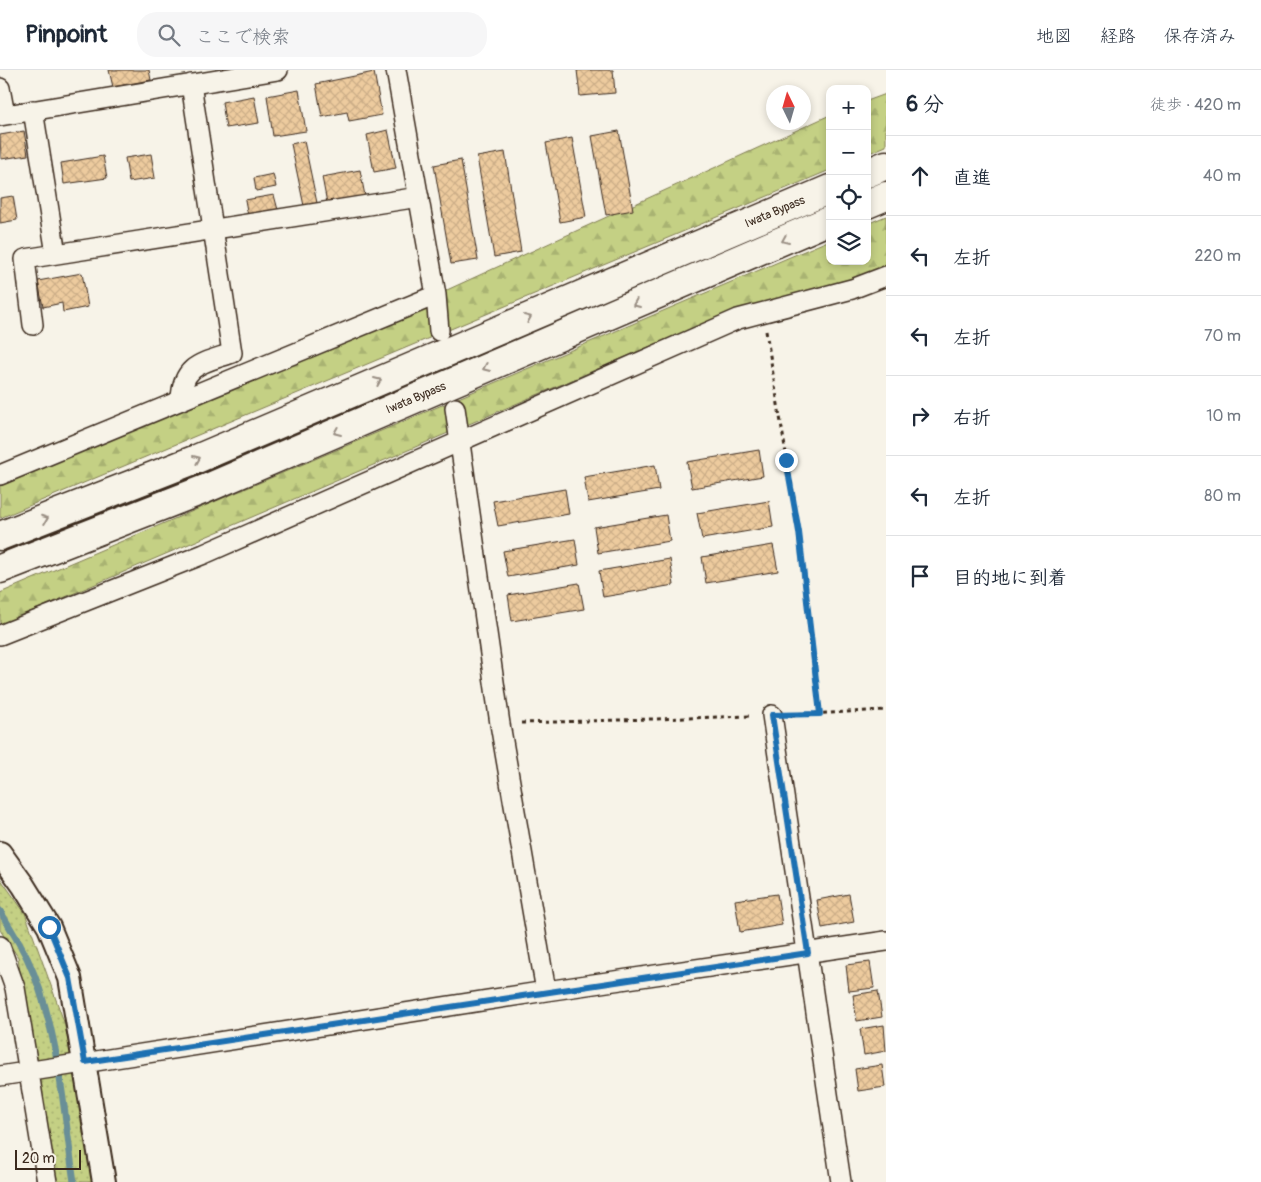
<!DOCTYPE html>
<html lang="ja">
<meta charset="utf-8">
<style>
:root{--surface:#fff;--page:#f6f6f7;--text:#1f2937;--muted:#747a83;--line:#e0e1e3}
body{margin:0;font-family:Pangolin,"Klee One",sans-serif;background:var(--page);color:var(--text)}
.controls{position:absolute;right:15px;top:15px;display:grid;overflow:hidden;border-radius:10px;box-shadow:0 2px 8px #0003}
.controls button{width:45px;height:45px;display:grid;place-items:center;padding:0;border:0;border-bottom:1px solid var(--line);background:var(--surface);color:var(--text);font:25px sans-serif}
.compass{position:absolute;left:766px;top:15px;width:45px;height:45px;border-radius:50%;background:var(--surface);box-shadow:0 2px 8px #0003;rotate:355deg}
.scale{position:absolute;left:15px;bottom:12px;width:66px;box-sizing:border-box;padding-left:5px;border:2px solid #3b2a1e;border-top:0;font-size:14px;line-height:18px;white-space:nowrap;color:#3b2a1e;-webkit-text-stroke:4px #f7f3e8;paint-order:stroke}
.stop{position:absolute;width:15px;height:15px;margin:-11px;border:4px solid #1f6fb2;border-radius:50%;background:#fff}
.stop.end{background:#1f6fb2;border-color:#fff;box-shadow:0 1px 5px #0008}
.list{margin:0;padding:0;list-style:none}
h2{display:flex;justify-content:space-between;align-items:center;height:65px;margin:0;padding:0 20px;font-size:21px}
h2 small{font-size:16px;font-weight:400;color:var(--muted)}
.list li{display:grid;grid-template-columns:32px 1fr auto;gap:15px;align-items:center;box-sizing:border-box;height:80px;padding:0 20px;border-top:1px solid var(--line)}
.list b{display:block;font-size:19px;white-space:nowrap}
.list em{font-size:16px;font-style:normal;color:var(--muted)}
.icon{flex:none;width:28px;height:28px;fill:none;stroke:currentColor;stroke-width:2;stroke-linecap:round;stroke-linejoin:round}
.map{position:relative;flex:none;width:886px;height:1112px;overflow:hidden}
header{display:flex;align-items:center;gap:30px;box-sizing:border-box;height:70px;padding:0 25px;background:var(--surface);border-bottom:1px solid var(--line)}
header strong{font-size:24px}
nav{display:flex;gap:28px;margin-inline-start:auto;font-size:18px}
.search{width:350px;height:45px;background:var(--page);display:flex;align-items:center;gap:12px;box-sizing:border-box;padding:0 18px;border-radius:20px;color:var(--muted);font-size:19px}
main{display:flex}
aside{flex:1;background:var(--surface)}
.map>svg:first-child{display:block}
.grass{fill:url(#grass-dots);stroke:#807d51}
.forest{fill:url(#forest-firs);stroke:#807d51}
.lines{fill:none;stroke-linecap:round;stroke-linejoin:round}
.stream{stroke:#698f97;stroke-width:7}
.building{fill:url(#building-cross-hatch);stroke:#3b2a1e}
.minor-casing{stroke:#3b2a1e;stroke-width:22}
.tertiary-casing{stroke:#3b2a1e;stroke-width:26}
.trunk-casing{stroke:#3b2a1e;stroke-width:31}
.path{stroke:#3b2a1e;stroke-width:3;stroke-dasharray:4 4;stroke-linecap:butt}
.minor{stroke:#f7f3e8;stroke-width:19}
.tertiary{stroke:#f7f3e8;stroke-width:22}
.trunk{stroke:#f7f3e8;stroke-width:28}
.oneway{stroke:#998e83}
.route{stroke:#1f6fb2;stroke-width:6}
.labels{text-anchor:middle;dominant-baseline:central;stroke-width:5;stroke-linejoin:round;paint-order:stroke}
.street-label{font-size:12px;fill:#3b2a1e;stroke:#f7f3e8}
</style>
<header>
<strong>Pinpoint</strong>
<div class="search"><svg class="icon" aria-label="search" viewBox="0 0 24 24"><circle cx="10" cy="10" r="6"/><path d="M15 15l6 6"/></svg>ここで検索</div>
<nav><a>地図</a><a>経路</a><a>保存済み</a></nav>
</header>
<main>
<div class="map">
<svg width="886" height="1112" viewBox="0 0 886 1112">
<defs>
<pattern id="grass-dots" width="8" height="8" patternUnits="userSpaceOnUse" patternTransform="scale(1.25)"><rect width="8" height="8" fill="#c4d084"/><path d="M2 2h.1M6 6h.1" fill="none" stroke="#a9b372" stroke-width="1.8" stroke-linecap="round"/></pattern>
<pattern id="forest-firs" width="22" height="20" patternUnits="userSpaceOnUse" patternTransform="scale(1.25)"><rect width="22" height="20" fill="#c4d084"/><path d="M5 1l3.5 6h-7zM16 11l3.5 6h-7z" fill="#a9b372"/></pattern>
<pattern id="building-cross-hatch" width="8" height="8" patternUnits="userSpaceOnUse" patternTransform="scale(1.25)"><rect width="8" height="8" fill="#edcb9e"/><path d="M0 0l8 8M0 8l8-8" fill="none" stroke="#ccae88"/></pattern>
</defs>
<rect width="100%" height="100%" fill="#f7f3e8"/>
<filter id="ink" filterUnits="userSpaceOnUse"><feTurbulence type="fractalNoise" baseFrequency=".02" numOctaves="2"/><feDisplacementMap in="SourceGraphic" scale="10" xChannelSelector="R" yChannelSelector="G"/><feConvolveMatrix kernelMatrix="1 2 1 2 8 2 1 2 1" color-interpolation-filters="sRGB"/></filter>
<g filter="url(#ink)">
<path class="grass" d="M0,808L25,843L64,952L99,1112H47L18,887L0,860Z"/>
<path class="forest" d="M886,24V76L867,84V31Z
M830,45V100L0,448V405L436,225Z
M886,146V205L804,232L707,252L0,555V523L830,170V191H867V154Z"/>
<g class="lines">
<path class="stream" d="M0,841C9,856 19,872 27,888C59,956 63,1038 74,1112"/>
</g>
<path class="building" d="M109,0H149L151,10L113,17Z
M577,0H613L615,23L580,26Z
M374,2L382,45L349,51L347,42L322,47L316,14Z
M299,20L306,61L273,66L267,26Z
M254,26L259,53L226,58L222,32Z
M388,60L396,98L374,102L367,65Z
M24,61L28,85L1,89L0,65Z
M619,61L633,140L606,145L592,66Z
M572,68L586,147L560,152L546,73Z
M304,71L317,133L304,136L291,74Z
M505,82L521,182L494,187L477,87Z
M151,84L155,108L129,112L125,88Z
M103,86L107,108L64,114L61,93Z
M461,90L478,190L451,194L434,95Z
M360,100L365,126L327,133L322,107Z
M273,104L276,117L256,121L254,108Z
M274,125L278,140L248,146L245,130Z
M13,126L17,150L0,153V128Z
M82,203L88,237L63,242L62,233L43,237L38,211Z
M759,380L763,406L692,418L687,392Z
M655,395L659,420L588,432L584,407Z
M565,419L569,444L498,456L493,431Z
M769,431L773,457L702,469L697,443Z
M666,445L670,471L598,483L594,457Z
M575,469L579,495L508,507L503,481Z
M773,475L778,501L706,513L702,487Z
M670,489L674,515L603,527L599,501Z
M579,513L584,539L512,551L508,525Z
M777,824L782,855L740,862L735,830Z
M849,824L854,852L822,858L817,830Z
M870,892L874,918L849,921L846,895Z
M878,921L882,947L857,951L853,925Z
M884,955L886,981L864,985L860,959Z
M882,995L885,1017L858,1021L855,999Z"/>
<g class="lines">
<g class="minor-casing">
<path id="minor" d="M396,0L436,225L439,261
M0,18L5,45
M33,40L56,184
M0,46L278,0
M33,255L25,189L419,127
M181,330C182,294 203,293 232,283L191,14
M455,338L500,654L546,921
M0,405L436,225
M0,565L204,484L738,249L852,219L886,206
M772,645L841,1112
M0,876L15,918L47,1112
M0,1006L546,921L886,871"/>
</g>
<g class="tertiary-casing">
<path id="tertiary" d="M0,783L23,815L49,857L70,908L104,1112"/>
</g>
<g class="trunk-casing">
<path id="trunk" d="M867,103L886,95
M867,134L886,126
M0,466L194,390L830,119
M0,499L205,419L830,150"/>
</g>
<path class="path" d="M766,261L799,463L820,644
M791,645L886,640
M521,653L752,646"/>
<use href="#minor" class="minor"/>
<use href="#tertiary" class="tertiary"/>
<use href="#trunk" class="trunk"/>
</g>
<defs><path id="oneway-chevron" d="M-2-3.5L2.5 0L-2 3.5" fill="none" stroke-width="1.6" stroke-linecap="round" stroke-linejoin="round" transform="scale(1.25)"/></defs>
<g class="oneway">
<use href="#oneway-chevron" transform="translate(785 170) rotate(157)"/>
<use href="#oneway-chevron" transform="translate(636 234) rotate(157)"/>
<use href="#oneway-chevron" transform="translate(528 248) rotate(-23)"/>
<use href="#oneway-chevron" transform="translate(486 298) rotate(157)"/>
<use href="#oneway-chevron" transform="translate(378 311) rotate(-23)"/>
<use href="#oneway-chevron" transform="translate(337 362) rotate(157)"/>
<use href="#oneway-chevron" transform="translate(197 389) rotate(-23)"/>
<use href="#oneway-chevron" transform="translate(45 449) rotate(-21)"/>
</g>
</g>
<g class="lines" filter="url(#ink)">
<path class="route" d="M49,857L70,908L85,992L808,883L772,645L820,644L799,462L786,390"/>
</g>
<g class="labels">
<g class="street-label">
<text transform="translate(775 142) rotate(-23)">Iwata Bypass</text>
<text transform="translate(416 328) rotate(-23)">Iwata Bypass</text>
</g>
</g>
</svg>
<div class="controls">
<button>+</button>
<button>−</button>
<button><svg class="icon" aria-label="locate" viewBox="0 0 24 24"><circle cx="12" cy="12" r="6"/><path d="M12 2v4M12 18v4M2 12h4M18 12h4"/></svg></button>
<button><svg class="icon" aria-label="layers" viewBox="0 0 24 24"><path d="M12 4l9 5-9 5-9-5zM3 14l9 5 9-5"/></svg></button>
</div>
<svg class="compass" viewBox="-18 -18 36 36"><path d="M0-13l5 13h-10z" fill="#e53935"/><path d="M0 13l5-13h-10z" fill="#747a83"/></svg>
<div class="scale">20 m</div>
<div class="stop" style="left:49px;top:857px"></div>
<div class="stop end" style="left:786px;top:390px"></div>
</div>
<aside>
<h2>6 分<small>徒歩 · 420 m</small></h2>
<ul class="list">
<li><svg class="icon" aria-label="ahead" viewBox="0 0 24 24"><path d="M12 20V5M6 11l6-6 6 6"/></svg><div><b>直進</b></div><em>40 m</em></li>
<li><svg class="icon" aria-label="left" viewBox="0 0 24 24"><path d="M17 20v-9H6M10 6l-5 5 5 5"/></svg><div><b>左折</b></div><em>220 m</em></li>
<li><svg class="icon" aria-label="left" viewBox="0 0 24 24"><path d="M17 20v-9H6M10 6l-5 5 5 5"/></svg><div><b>左折</b></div><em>70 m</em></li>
<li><svg class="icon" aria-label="right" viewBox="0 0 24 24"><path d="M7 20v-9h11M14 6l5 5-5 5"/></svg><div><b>右折</b></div><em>10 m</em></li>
<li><svg class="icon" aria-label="left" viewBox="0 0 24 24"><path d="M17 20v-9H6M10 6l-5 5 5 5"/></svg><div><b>左折</b></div><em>80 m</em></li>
<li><svg class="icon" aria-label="arrive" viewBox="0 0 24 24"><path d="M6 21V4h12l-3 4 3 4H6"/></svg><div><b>目的地に到着</b></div></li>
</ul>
</aside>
</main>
